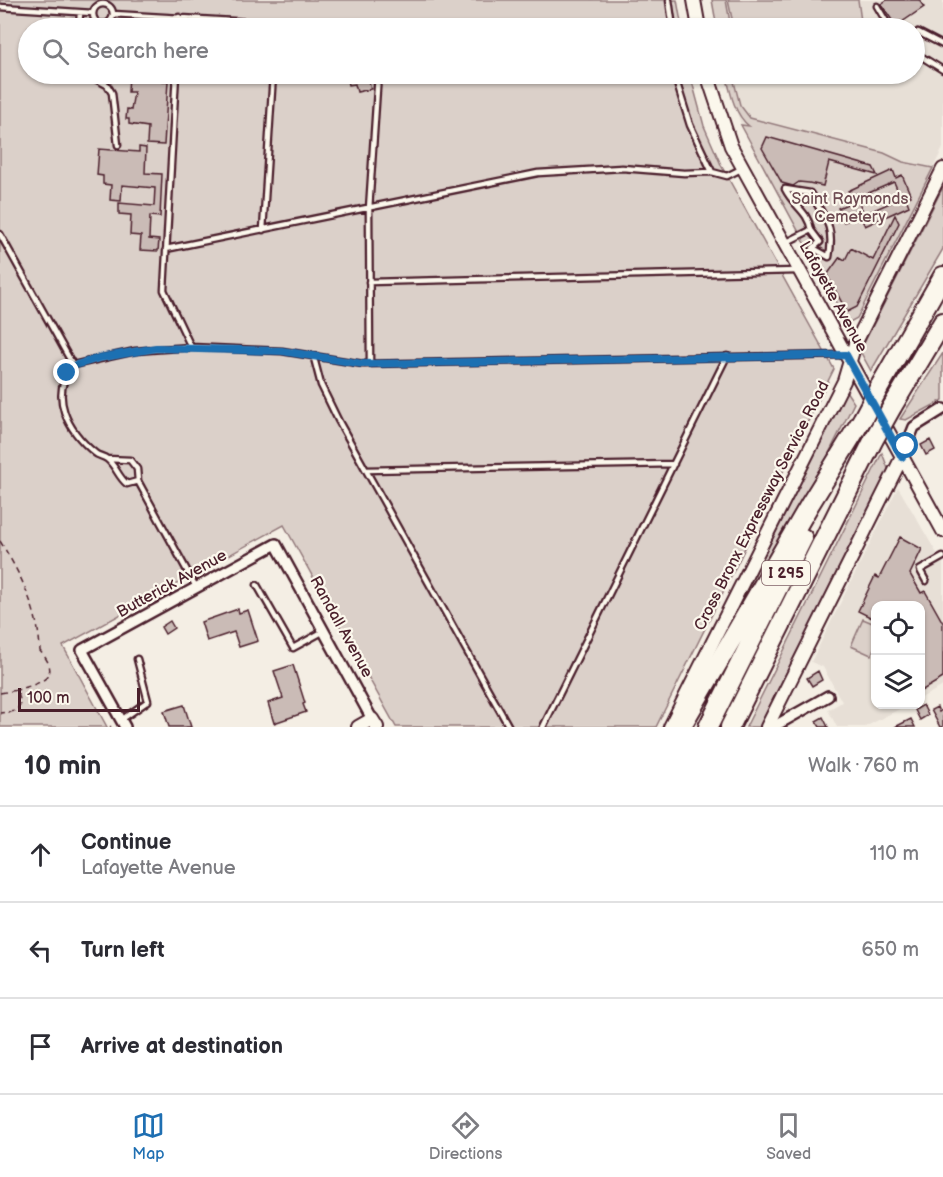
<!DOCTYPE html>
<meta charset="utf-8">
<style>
:root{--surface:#fff;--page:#f7f7f7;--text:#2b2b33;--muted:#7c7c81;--line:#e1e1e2;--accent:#1f6fb2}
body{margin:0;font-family:"Balsamiq Sans",sans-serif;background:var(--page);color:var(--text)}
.controls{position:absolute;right:18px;bottom:18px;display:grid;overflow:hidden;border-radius:12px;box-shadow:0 2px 4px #0004}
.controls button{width:54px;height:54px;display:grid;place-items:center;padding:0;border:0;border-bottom:2px solid var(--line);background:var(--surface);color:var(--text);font:30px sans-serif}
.scale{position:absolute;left:18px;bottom:15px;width:122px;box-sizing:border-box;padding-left:6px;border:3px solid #4a1f2b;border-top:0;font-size:16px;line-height:21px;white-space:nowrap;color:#4a1f2b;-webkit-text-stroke:4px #fbf7ec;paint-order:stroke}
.stop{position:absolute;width:18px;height:18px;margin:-14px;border:4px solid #1f6fb2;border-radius:50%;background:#fff}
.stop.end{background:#1f6fb2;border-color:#fff;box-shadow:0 2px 6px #0008}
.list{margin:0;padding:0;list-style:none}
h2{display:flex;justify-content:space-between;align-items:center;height:78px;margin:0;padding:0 24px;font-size:26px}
h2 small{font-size:20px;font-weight:400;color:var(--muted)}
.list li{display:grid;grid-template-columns:39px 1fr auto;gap:18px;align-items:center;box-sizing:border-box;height:96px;padding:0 24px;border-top:2px solid var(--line)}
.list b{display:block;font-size:22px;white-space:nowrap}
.list p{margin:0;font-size:20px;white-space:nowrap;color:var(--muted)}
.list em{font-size:20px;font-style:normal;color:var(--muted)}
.icon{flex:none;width:33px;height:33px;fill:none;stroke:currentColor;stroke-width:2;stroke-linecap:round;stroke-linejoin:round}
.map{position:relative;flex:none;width:943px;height:727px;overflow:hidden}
.search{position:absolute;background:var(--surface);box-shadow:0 2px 4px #0004;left:18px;right:18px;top:18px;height:66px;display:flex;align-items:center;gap:15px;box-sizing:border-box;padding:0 21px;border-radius:33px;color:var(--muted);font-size:22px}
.sheet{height:366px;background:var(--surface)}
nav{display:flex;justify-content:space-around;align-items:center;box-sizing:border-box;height:84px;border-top:2px solid var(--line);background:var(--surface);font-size:16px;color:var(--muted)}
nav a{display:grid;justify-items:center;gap:3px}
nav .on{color:var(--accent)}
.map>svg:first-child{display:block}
.built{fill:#e7dfd6}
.green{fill:#dbd0c9;stroke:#92787a;stroke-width:1.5}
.building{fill:#cabbb6;stroke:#4a1f2b;stroke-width:1.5}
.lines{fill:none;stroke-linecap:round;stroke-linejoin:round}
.service-casing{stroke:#4a1f2b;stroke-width:9}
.minor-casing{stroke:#4a1f2b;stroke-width:14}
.tertiary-casing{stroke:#4a1f2b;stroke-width:16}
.motorway-casing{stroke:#4a1f2b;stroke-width:22}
.path{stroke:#4a1f2b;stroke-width:1.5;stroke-dasharray:6 4.5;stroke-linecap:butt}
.service{stroke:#fbf7ec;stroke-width:4.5}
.minor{stroke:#fbf7ec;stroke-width:9}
.tertiary{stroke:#fbf7ec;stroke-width:12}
.motorway{stroke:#fbf7ec;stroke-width:18}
.motorway-bridge-casing{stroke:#4a1f2b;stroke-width:22;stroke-linecap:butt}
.motorway-bridge{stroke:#fbf7ec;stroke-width:18}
.route{stroke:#1f6fb2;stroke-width:8}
.labels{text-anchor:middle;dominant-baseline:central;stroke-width:4.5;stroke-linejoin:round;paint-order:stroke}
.shield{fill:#fbf7ec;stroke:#7f6065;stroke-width:1.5}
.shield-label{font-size:15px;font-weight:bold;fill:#4a1f2b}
.park-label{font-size:16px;fill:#6e4b52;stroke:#fbf7ec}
.street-label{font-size:16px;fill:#4a1f2b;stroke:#fbf7ec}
</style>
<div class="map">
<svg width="943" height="727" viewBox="0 0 943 727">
<rect width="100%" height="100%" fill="#f4eee4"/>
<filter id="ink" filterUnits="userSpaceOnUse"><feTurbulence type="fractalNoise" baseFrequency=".0167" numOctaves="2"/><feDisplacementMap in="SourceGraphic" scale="12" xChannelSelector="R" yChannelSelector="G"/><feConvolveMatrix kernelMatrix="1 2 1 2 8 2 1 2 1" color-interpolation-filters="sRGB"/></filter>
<g filter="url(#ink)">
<path class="built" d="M711,0H943V148L933,168L741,125L724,74H914V28H716Z
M898,487L943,564V686L921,698L920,606H876V704L907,705L865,727H837L828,710L842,702L823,667L811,662Z"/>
<path class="green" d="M0,0H677L682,28H28V74H690L704,126L722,167L834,369L656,727H396L284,525L63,646L107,727H0Z
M712,0H726L731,28H717Z
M728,0H858L861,21L856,28H734Z
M726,74H732L740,105L750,118L884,153L903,162L933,168L857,318L848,323L741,125L749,126C734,114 730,91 726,74Z
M943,187V249L871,371L860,351Z
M943,353V400L906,420L900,419Z
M846,391L854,403L799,513L735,621L725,628Z
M882,453L889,471L759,727H746Z
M863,619L875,624V647L871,655L851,646Z"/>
<path class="building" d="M887,0H919L924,7L896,26L881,4Z
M129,74H162V81H168L164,145L147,144L148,127L129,124V119H126L127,109L131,110L134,92H128Z
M346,74H367L371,89L357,92L355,84L349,85Z
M767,137L873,167L877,175L829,162L823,186L809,183L799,182L793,186L782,183L762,148Z
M139,147L146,148L145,173L162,174L160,217L150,216L149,239L159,240L158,251L140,250L141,236L130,235L131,215L119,214V203L154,206L155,188L122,185L121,201L110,200L111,185L103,184V176L97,175L99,149L139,152Z
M893,170L896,178L902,175L911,196L906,198L909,206L865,226L860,216L901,198L894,182L857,198L864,214L844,222L838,208L852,202L848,191Z
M895,215L899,223L857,307L847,312L827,275L840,257L845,260L851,248L873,260Z
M930,440L935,450L926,455L921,445Z
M900,537L922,549L910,574L921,593L925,591L943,623V678L921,691V606H876V620L858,611L875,576L879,578Z
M238,609L239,613L248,610L258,641L239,647L234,632L207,641L201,622Z
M170,621L174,628L165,634L161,627Z
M293,665L305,703L303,704L306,712L274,723L268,703L283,698L274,671Z
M818,671L822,680L812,686L807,678Z
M184,705L191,727H169L164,711Z
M923,705L928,715L920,720L915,710Z
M937,707L939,712L943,709V727H940L931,710Z
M823,717L828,727H820L816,721Z
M911,719L915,727H895Z"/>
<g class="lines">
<g class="service-casing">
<path id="service" d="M669,0L673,28
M93 14a10 10 0 1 1 20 0a10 10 0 1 1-20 0Z
M877,6L890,28
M0,7L93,13
M113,14L354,28
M79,28L80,13
M179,28V17
M914,38L918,32L943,45
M914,52L943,70
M86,74L107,85L112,93L118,145
M176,74L164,290L191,347
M674,74L690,125L712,172
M263,230L273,74
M0,234L73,365
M787,242L811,230L820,242L813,248L829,257C835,226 825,218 810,193L785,189C794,207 808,211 811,230
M166,249L538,173L622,168L684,173L712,172L727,176L743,168
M369,282L797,271
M314,358L321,385L338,420L509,727
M370,363L369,209L378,74
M107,459L130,460L137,469L138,481L127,484C118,477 116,466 107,459C103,456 98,456 95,453C68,431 48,396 73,365L135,351L191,347L282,351L363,364L843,355
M366,470L674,464
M138,481L196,587
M926,581L920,570L943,557
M257,585L293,648L324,631
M121,720L148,701L137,659
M543,727L727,356"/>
</g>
<g class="minor-casing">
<path id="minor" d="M902,457L914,427L943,409
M125,727L82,650L276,544L372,719
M773,727L828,696"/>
</g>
<g class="tertiary-casing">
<path id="tertiary" d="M694,0L699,28
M707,74L731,146L943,531
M358,727L372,719L377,727
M670,727L844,381L855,344L943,169
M767,727L902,457"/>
</g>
<g class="motorway-casing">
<path id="motorway" d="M880,386L943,276
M892,407L943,322
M681,727L810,504L863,418
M708,727L803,538
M730,727L874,439"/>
</g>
<path class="path" d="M0,541C21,575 39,611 40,651C64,678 39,683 17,690
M0,693L17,690L21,703L16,711L0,713
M110,727L111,726"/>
<use href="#service" class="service"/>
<use href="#minor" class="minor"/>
<use href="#tertiary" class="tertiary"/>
<use href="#motorway" class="motorway"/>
<g class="motorway-bridge-casing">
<path id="motorway-bridge" d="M863,418L880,386
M874,439L892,407"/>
</g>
<use href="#motorway-bridge" class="motorway-bridge"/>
</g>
</g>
<g class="lines" filter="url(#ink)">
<path class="route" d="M67,373L73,366L99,358L156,348L282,351L363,364L846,355L902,457L906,446"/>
</g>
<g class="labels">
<rect class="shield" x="762" y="561" width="48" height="24" rx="4.5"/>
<g class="shield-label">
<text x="786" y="573">I 295</text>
</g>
<g class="park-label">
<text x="850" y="199">Saint Raymonds<tspan x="850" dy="18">Cemetery</tspan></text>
</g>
<g class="street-label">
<text transform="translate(833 297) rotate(61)">Lafayette Avenue</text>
<text transform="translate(762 506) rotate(-63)">Cross Bronx Expressway Service Road</text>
<text transform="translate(172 584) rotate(-29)">Butterick Avenue</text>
<text transform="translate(341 627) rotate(61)">Randall Avenue</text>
</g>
</g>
</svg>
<div class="controls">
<button><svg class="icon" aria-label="locate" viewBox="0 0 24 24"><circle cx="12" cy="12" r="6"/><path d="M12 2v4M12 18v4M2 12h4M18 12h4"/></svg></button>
<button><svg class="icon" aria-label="layers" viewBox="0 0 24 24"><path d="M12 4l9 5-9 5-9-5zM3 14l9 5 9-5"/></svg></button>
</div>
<div class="scale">100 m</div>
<div class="stop" style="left:906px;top:446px"></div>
<div class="stop end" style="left:67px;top:373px"></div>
<div class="search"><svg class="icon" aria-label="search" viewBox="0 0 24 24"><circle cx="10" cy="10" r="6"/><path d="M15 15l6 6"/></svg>Search here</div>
</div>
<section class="sheet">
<h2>10 min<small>Walk · 760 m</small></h2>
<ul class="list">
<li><svg class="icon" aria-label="ahead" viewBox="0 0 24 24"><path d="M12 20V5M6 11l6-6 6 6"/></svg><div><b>Continue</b><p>Lafayette Avenue</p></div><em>110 m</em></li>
<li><svg class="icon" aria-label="left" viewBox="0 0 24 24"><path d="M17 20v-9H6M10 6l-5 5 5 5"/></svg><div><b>Turn left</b></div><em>650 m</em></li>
<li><svg class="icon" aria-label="arrive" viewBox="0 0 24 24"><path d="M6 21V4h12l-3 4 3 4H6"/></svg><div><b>Arrive at destination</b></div></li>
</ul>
</section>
<nav>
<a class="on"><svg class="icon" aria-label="map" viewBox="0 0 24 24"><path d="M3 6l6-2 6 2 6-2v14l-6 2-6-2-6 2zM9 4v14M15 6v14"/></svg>Map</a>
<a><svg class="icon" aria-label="directions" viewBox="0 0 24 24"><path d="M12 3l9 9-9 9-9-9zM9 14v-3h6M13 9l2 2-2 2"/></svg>Directions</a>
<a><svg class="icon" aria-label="saved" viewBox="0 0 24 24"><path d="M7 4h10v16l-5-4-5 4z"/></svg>Saved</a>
</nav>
